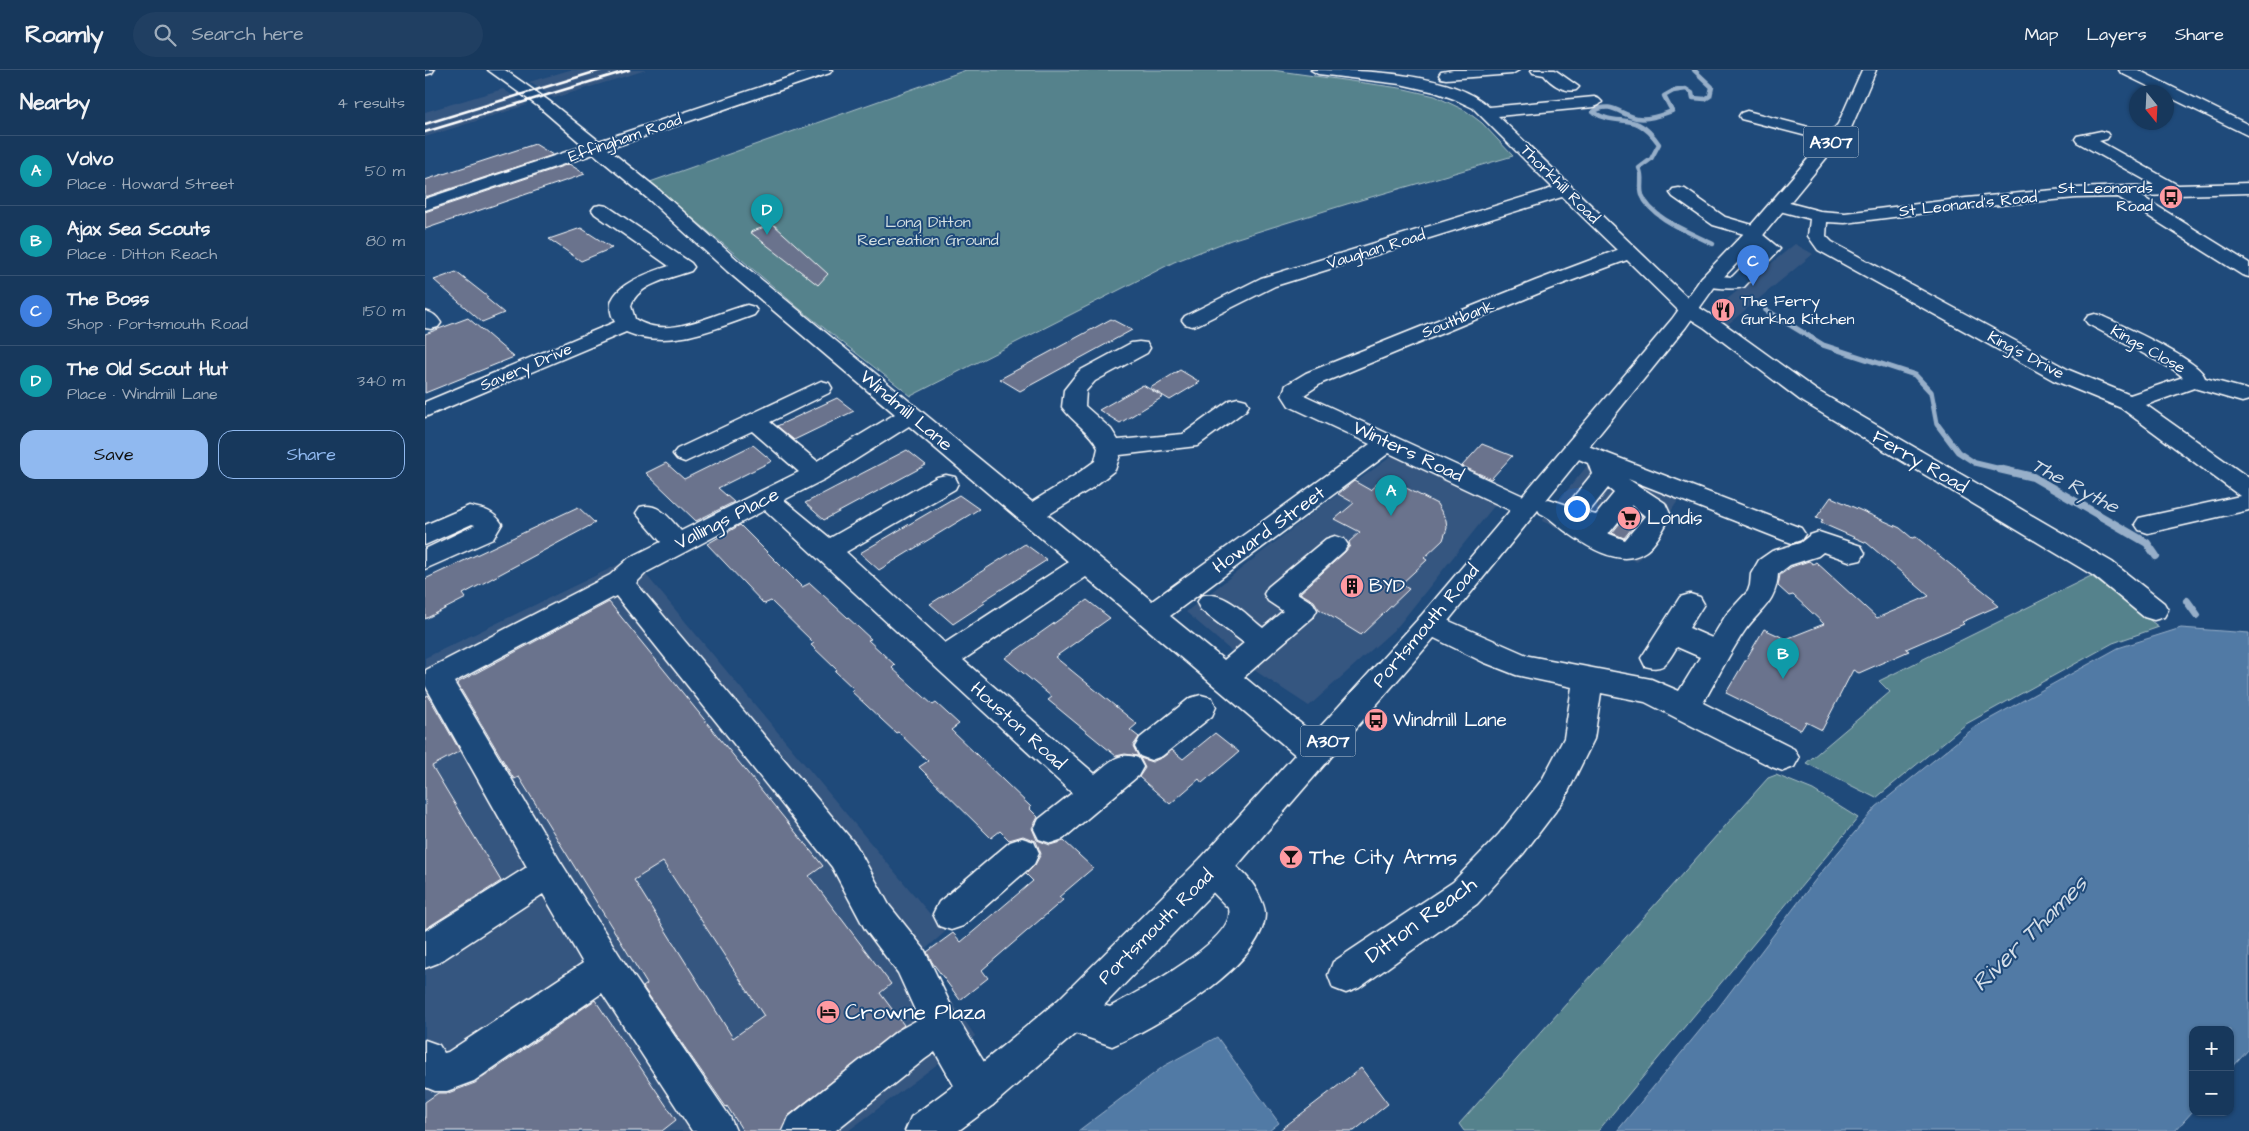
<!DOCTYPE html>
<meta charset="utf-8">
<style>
:root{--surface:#17385c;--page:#203f62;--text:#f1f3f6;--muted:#9eacbb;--line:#365272;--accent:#90b9f0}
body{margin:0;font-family:"Architects Daughter",sans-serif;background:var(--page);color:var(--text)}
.controls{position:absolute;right:15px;bottom:15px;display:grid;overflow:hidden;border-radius:10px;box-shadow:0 1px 4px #0004}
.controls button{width:45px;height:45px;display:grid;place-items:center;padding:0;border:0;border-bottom:1px solid var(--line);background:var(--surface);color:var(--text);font:25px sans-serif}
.compass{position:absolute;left:1704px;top:15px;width:45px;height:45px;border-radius:50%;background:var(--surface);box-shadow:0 1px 4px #0004;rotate:162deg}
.you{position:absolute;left:1151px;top:438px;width:18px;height:18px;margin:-12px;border:4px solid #fff;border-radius:50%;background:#1a73e8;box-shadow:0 0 0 8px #1a73e833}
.badge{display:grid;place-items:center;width:32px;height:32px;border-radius:50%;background:var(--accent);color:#fff;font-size:16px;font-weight:700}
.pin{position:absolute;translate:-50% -41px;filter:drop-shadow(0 1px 2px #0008)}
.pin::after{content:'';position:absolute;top:26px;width:18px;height:15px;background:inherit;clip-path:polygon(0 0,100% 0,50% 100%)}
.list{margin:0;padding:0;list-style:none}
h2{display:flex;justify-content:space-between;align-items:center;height:65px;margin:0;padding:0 20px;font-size:21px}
h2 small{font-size:16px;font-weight:400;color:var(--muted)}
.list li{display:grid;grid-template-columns:32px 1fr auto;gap:15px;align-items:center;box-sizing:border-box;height:70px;padding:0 20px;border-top:1px solid var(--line)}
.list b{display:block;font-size:19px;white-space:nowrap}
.list p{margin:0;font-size:16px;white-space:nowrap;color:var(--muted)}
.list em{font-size:16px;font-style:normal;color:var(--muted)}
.actions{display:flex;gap:10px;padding:15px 20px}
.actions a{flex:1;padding:11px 0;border:1px solid var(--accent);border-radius:15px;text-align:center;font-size:18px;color:var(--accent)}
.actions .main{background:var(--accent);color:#111}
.icon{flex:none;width:28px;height:28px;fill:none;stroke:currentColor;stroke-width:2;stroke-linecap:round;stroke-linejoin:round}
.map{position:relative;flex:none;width:1824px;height:1061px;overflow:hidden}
header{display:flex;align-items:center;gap:30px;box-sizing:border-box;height:70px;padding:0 25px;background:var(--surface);border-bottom:1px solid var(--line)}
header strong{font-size:24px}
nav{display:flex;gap:28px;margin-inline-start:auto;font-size:18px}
.search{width:350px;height:45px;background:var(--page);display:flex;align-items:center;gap:12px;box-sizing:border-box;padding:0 18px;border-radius:28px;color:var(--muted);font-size:19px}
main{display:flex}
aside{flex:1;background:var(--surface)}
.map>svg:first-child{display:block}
.built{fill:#365680}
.green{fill:#54828c;stroke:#aac0c6}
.water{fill:#517aa5;stroke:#97afc9}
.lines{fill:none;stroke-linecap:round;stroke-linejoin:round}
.stream-far2{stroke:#97afc9;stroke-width:4.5}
.stream-far1{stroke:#97afc9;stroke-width:5.5}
.stream{stroke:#97afc9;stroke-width:8}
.building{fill:#6b738d;stroke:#fff;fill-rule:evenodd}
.minor-casing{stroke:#fff;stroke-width:3}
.major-casing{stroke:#fff;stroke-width:3}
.minor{fill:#1f4a7a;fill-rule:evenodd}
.major{fill:#1f4a7a;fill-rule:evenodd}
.rail{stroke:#fff;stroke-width:2.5}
.labels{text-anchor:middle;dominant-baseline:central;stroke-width:4;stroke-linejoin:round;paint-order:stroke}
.far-street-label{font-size:16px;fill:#fff;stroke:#1f4a7a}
.far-poi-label{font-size:16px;fill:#fff;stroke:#1f4a7a;text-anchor:end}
.far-park-label{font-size:16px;fill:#d4e0e2;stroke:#1f4a7a}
.shield{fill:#1f4a7a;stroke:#bcc9d7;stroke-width:1}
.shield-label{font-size:18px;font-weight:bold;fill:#fff}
.street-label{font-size:19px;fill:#fff;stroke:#1f4a7a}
.poi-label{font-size:19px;fill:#fff;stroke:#1f4a7a;text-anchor:start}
.water-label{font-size:20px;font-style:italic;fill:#d4dee8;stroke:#1f4a7a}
.near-poi-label{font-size:22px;fill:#fff;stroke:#1f4a7a;text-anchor:start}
.near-street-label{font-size:22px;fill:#fff;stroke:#1f4a7a}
.near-water-label{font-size:24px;font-style:italic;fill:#d4dee8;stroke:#1f4a7a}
</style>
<header>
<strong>Roamly</strong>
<div class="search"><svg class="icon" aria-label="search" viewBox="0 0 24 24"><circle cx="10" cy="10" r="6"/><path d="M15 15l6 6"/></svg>Search here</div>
<nav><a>Map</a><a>Layers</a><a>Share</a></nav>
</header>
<main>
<aside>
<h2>Nearby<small>4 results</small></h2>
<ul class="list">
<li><span class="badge" style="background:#0f9aa8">A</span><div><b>Volvo</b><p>Place · Howard Street</p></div><em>50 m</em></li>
<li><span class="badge" style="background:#0f9aa8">B</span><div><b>Ajax Sea Scouts</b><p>Place · Ditton Reach</p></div><em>80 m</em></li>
<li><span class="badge" style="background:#3f7fe0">C</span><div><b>The Boss</b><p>Shop · Portsmouth Road</p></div><em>150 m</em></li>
<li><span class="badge" style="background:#0f9aa8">D</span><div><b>The Old Scout Hut</b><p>Place · Windmill Lane</p></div><em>340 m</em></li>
</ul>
<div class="actions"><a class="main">Save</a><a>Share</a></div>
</aside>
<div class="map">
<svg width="1824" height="1061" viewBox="0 0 1824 1061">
<rect width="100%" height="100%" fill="#1f4a7a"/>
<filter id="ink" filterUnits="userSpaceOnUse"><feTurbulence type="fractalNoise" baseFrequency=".02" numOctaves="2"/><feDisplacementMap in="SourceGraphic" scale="10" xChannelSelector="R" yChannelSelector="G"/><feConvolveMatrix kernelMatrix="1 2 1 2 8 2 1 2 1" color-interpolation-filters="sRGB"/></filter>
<g filter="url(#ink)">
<path class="built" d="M145,0H221L129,28L104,12Z
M78,19L102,35L0,67V42Z
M1370,174L1388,184L1302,255L1284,244Z
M970,384L1073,431L973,556L884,636L826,598L761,542L891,440Z
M1167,390L1254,429L1212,492L1117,451Z
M207,488L520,862L495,884L550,966L423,1061H0V588Z"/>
<path class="green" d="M541,0H847L975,18L1010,26L1041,41L1057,53L1088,86L922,134L806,170L749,192L486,326L376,240L225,112Z
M1666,506L1734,557L1688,573L1541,654L1451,728L1381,693L1465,622L1454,611Z
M1351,705L1388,720L1433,748L1173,1061H1039L1034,1054L1343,708Z"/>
<path class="water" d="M1756,558L1824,563V979L1805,1000V960H1768V1041L1750,1061H1192L1290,942L1394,805L1451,737L1550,657L1693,578Z
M792,967L854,1053L844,1061H653L739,996Z"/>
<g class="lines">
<path class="stream-far2" d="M1269,0L1287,17L1285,26L1280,29L1268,28L1267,23L1261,19L1248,21L1239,26L1247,41C1236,45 1224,50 1212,48C1195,45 1186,30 1168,42C1195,59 1209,38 1234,74L1226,89L1214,98C1219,107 1214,116 1217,125C1226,149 1267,163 1288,174"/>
<path class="stream-far1" d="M1341,240L1398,275L1490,305L1506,322L1512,354L1533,382L1550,393L1579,400"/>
<path class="stream" d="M1574,399L1608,407L1722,473L1731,486
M1762,531L1772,545"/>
</g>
<path class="building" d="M110,74L128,85L0,127V110Z
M144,94L160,104L0,159V142Z
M348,154L403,204L393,215L325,162Z
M156,158L187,178L156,191L124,169Z
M31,202L63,227L61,228L79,243L57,252L9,210Z
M43,248L89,287L0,323V264Z
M686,249L707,260L595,321L575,309Z
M755,300L775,312L745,330L725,318Z
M718,315L738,327L695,353L674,340Z
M412,328L429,341L369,370L352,356Z
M1057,374L1087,386L1066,409L1037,396Z
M328,375L347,391L293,418L309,432L271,451L221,403L241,393L259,409Z
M482,380L501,395L399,450L380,433Z
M960,407L1012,434L1021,450L1022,458L1018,470L999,488L1002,490L976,514L984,519L936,565L894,539L889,531L875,523L920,482L925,476L924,472L935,462L910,449L929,433L913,424L929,411L945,420Z
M534,425L554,439L454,500L435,483Z
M1406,427L1475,458L1487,468L1491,467L1570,530L1567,531L1573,536L1537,552L1539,554L1481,579L1484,581L1434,603L1428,600L1397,660L1381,652L1376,660L1301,623L1339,559L1361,569L1399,554L1368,525L1364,526L1353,516L1355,505L1366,497L1384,491L1388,494L1391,492L1452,548L1504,526L1442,473L1396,453L1398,450L1391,448Z
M153,437L170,453L38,524L41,528L0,549V509Z
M1207,438L1217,446L1199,468L1187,463Z
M315,455L377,517L385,513L446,569L443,570L470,595L467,598L508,635L511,633L534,654L526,660L606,737L604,738L613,747L607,758L612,770L625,775L639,771L668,798L634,827L638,830L557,900L563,908L535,930L507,892L502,882L528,863L536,872L608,811L601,804L610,795L616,784L611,771L598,766L584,770L575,761L566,768L494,697L503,691L473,662L471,663L426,621L429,619L410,601L412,600L386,575L389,573L346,531L339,534L282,474Z
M600,474L622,490L558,531L560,533L528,554L505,534Z
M662,530L685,548L630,587L712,654L705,660L714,667L708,676L713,686L700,684L691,686L623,630L627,627L580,588Z
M184,532L398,796L384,806L466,914L455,923L479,955L363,1046L356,1061H318L302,1036L301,1037L218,917L222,914L94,707L89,709L32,613ZM238,792L339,946L308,968L209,810Z
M3,625L35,681L7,696L76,811L0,859V627Z
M790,663L814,682L777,713L774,709L745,734L714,707L720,698L715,688L727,692L738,687L747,680L758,689Z
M170,930L251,1050L237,1061H0V1032L13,1023H23L50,1013Z
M936,998L963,1034L929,1061H854Z"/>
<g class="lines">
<g class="minor-casing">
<path id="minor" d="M0,0H9L7,3L0,5Z
M63,0H80L124,31L174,71L386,0H407L405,3L183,79L234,120L316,193L607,432L649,406L670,391L673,378C665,361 647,352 637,337L639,320L654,301L706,273L714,272L722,273L725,278L722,283L670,311L661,321L660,336L686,359L693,370L758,364L805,330L813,328L821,330L824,335L821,340L772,376L695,385L690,400L667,418L623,445L727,531L945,374L864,336L857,325L861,315L881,303L1110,211L1192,180L1137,127L850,216L774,254L767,256L760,254L757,250L760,246L836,208L1128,118L1048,38L1029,29L1010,22L975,14L893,4L886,0C934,0 1028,2 1064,37L1169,27L1174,29L1177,32L1174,35L1169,37L1073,46L1270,235L1294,250L1391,320L1687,492L1739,533L1743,540L1739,547L1729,550L1719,547L1669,506L1375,330L1280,258L1256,243L1202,190L1124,219L897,313L879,325L1109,431L1112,436L1115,431L1124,429L1142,435L1167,404L1163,393L1142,384L1138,379L1142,374L1150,371L1376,458L1380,464L1376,470L1367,473L1358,470L1203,409L1240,433L1246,446C1239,457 1230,477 1218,483C1193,498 1160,475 1140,461C1132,455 1124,447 1115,443L1112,438L1109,443L1100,445L1091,443L964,383L745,546L799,590L819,573L776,540L772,533L776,526C799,519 821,545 838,558L858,541L843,531L839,524L843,517L901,469L910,466L919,469L923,475L919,481L872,523L888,533L892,540L888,547L819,607L902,675L907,684L902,693L891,697L880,693L661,507L538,590L670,704C685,692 693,681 713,688L718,697L713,706L638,769L626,773L614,769L609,759L614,749L647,723L340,440L222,502L211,513L431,775L464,835L499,879L530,944L568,1007L574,1021L568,1035L554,1041L540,1035L510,982L500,989L410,1061H358L364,1047L472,961L494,949L473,903L440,859L407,797L191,526L29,612L135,791L195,886L305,1047L311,1061H267L177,923L49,1011L22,1021H10L0,1017V970L14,975L19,983L23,982L158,893L118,824L13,893L0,898V861L102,797L0,615L1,600L185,505L204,488L236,472L211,443L215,437C234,432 244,448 256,461L374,402L327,361L260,392L252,389L248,384L252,379L396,311L404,313L407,318L404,323L345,352L392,391L470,344L302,201L222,128L169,84L0,140V129L159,76L114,37ZM484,356L644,492L520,573L421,482L530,419L533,413L530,407L521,405L512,407L405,468L359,430L400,409ZM1183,418L1189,423L1171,445L1163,443ZM1207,435L1220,446L1200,470L1182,463L1185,462Z
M1028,0H1094L1087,4L1021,9L1016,8L1014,5L1016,2Z
M1106,0H1130L1154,17L1151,20C1140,23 1126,14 1119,5L1108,3Z
M1694,0H1713L1824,55V66L1742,26V22H1735L1696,3Z
M1322,41L1415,65L1417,68L1415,71L1409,73L1316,49L1314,46L1316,43Z
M1676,61L1682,63L1684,66L1682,69L1674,71L1753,115L1824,113V123L1716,126L1824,193V207L1817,205L1693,127L1651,128L1541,138L1420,153L1402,152L1401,166L1407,172L1644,300L1705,325L1758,307L1749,300L1663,254L1660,250L1663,246L1670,244L1677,246C1696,255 1777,291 1780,308L1824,320V330L1817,332L1769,318L1721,335L1824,408V440L1723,463L1714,460L1710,454L1714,448L1815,426L1696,338L1628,310L1393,180L1383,166L1385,149L1347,139L1344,135L1347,131L1353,130L1395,141L1420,143L1541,128L1651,118L1729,115L1652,72L1650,69L1652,66Z
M1254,118L1260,119L1300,147L1338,158L1340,162L1338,165L1355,179L1319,217C1306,220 1290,218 1277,215L1274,211L1277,207L1284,205L1307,207L1334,180L1318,166L1319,164L1288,155L1248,127L1245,123L1248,119Z
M176,135L182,136L266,193L269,197L266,201C247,208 212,214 206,236L210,249C243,271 289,243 322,235L329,237L332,241L329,245C289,259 244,280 201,262L0,347V332L190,252C170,219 223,203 244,196L170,144L167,140L170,136Z
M0,241C8,243 12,246 16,253L13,257L6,259L0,258Z
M44,436C59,439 69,441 77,454L68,469L0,499V479L50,455L47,454L0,475V455Z
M1394,462L1436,476L1440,483L1436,490L1427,492L1398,482L1393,486L1365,495L1353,504C1351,532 1337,538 1321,559C1305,582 1292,609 1278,633L1369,679L1374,688L1369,697L1358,701L1347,697L1220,632L1176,623L1169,669L1139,730L1098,784L1052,834L934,918L921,923L908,918L903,905L908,892L1028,812L1074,764L1117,710L1139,668L1147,617L1091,605L1058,592L995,561L991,554L995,547L1005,544L1015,547L1104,586L1226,609L1254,621L1275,587L1252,577C1242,592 1240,602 1220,596L1216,588L1255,527L1265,524L1275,527L1279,534L1264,558L1287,568L1301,545L1323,521L1325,515L1326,504L1334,490L1347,481L1375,473L1385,465Z
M776,625L787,628L791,637L787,646L737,686L726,690L715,686L710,677L715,668L765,628Z
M597,768L609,772L614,783L609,794L538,856L526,860L514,856L508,844L514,832L585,772Z
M788,784C806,790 824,805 833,823C836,829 840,837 840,844C839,895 730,958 687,976L632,957L626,944L632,931L645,925L685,937C709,924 812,870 804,839L776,810L771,799L776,788Z"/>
</g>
<g class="major-casing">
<path id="major" d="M1437,0H1451L1426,58L1334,170L1291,215L1261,257L1015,561L800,810L658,957L568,1035L533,1061H480L486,1047L540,1007L632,931L776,788L995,547L1247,249L1277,207L1320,162L1413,54Z"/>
</g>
<use href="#minor" class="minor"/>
<use href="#major" class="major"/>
<path class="rail" d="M0,54L176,0
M0,62L204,0"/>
</g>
</g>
<defs>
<g id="bus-disc" transform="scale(1.25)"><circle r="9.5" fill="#ff9aa2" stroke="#1f4a7a"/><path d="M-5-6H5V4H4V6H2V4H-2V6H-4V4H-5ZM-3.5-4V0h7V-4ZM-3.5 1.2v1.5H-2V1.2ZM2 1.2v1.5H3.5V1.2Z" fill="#111"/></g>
<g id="restaurant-disc" transform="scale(1.25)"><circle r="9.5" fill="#ff9aa2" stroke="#1f4a7a"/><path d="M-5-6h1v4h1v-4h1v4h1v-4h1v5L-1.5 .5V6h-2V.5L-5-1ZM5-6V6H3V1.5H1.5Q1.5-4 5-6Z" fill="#111"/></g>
<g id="supermarket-disc" transform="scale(1.25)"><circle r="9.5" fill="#ff9aa2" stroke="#1f4a7a"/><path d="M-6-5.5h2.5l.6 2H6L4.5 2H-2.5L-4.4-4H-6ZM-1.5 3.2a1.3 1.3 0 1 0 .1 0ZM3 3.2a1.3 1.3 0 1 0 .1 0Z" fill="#111"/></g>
<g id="building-disc" transform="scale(1.25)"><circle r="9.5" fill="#ff9aa2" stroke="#1f4a7a"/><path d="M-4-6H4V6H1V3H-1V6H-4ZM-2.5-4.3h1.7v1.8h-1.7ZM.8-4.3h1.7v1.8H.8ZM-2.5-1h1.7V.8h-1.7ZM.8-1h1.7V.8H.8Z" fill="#111"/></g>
<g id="bar-disc" transform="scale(1.25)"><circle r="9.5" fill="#ff9aa2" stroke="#1f4a7a"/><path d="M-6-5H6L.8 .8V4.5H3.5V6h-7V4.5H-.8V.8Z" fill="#111"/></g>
<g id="hotel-disc" transform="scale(1.25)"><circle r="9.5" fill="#ff9aa2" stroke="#1f4a7a"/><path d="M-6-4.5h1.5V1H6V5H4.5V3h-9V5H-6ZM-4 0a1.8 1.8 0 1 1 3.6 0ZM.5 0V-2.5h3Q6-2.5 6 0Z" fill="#111"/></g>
</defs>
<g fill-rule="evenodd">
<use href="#bus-disc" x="1746" y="127"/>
<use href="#restaurant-disc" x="1298" y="240"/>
<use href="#supermarket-disc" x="1204" y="448"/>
<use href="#building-disc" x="927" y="516"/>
<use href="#bus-disc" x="951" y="650"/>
<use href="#bar-disc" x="866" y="787"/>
<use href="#hotel-disc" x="403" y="942"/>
</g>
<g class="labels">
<g class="far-street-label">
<text transform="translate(200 68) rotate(-19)">Effingham Road</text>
<text transform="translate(1135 114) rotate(45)">Thorkhill Road</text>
<text transform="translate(1543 134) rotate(-6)">St Leonard's Road</text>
<text transform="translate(951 179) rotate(-17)">Vaughan Road</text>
<text transform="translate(1033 249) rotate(-22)">Southbank</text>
<text transform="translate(1723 279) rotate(29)">Kings Close</text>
<text transform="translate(1601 285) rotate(28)">King's Drive</text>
<text transform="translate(101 297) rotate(-23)">Savery Drive</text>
</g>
<g class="far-poi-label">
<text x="1728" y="118">St. Leonards<tspan x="1728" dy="18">Road</tspan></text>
<text x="1316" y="231" text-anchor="start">The Ferry<tspan x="1316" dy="18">Gurkha Kitchen</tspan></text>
</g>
<g class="far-park-label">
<text x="503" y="152">Long Ditton<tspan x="503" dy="18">Recreation Ground</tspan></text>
</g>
<g class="shield">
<rect x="1378.5" y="56.5" width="55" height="31" rx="4"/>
<rect x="875.5" y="655.5" width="55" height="31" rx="4"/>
</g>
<g class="shield-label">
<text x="1406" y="72">A307</text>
<text x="903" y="671">A307</text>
</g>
<g class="street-label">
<text transform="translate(481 341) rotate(40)">Windmill Lane</text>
<text transform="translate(983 382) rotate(25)">Winters Road</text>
<text transform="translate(1495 392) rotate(30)">Ferry Road</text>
<text transform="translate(302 449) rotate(-27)">Vallings Place</text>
<text transform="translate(844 460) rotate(-36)">Howard Street</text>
<text transform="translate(1001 556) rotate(-50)">Portsmouth Road</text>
<text transform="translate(593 656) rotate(42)">Houston Road</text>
<text transform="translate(731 857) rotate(-45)">Portsmouth Road</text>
</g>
<g class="poi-label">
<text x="1222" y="448">Londis</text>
<text x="944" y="516">BYD</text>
<text x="968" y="650">Windmill Lane</text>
</g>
<g class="water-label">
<text transform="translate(1650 416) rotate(28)">The Rythe</text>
</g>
<g class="near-poi-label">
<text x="884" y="787">The City Arms</text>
<text x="420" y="942">Crowne Plaza</text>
</g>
<g class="near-street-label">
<text transform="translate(996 850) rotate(-36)">Ditton Reach</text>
</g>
<g class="near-water-label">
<text transform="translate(1605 864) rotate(-45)">River Thames</text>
</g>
</g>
</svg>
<div class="controls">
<button>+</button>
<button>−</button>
</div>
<svg class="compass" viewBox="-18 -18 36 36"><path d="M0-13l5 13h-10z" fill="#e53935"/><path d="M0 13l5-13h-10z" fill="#9eacbb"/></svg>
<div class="you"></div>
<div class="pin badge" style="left:966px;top:446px;background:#0f9aa8">A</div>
<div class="pin badge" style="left:1358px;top:609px;background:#0f9aa8">B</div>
<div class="pin badge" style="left:1328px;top:216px;background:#3f7fe0">C</div>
<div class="pin badge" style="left:342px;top:165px;background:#0f9aa8">D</div>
</div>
</main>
